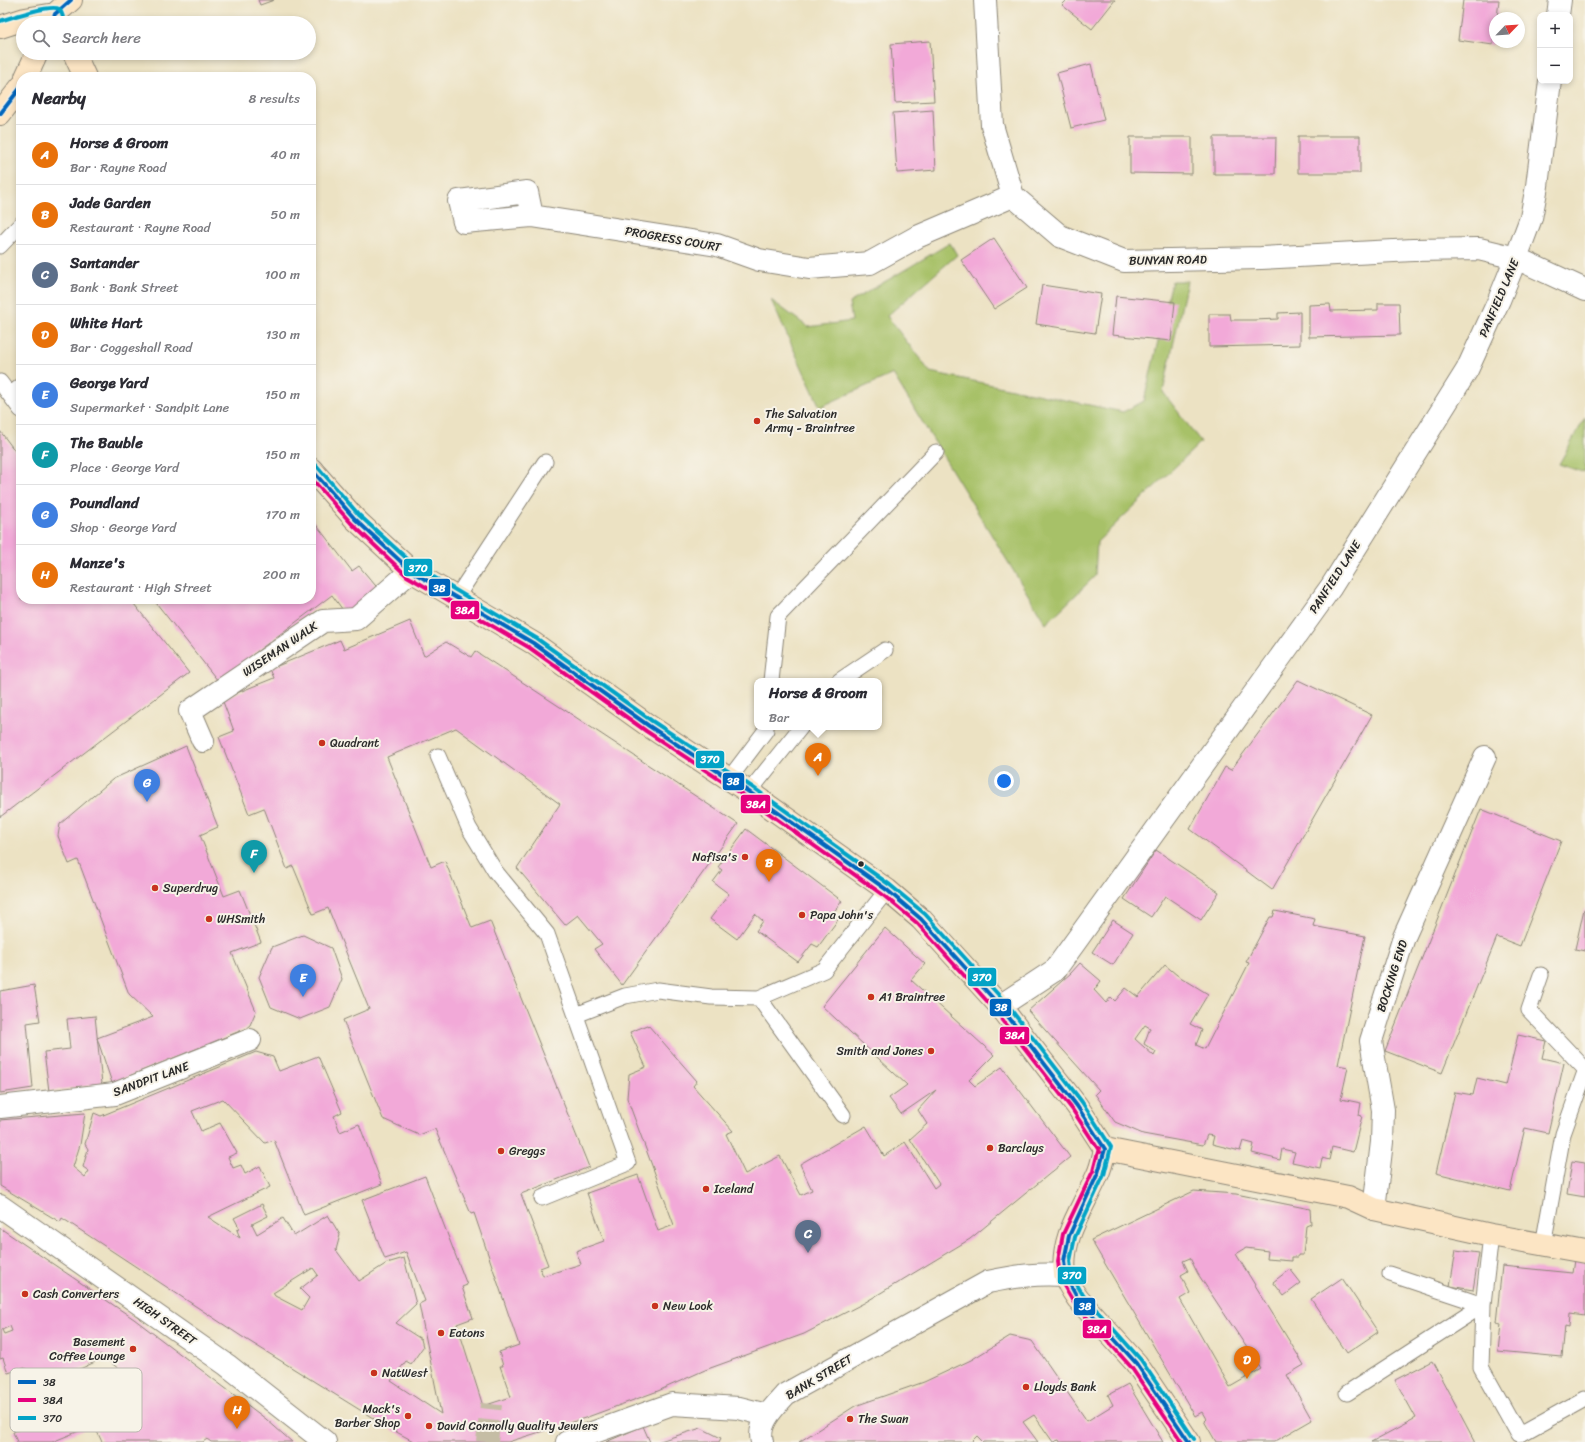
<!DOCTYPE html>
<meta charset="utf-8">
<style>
:root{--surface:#fff;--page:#f7f7f7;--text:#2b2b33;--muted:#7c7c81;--line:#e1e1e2;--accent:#c8321e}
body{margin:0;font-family:Sriracha,sans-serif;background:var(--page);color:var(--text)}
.controls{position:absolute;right:12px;top:12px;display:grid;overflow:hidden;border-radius:8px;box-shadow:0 2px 6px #0003}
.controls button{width:36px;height:36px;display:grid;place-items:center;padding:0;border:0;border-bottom:1px solid var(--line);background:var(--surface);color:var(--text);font:20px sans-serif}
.compass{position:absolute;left:1489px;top:12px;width:36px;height:36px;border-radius:50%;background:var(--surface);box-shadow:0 2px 6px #0003;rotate:65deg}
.you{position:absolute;left:1004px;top:781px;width:14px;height:14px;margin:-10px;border:3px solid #fff;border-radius:50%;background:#1a73e8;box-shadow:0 0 0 6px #1a73e833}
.badge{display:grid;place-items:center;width:26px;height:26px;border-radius:50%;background:var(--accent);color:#fff;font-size:13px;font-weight:700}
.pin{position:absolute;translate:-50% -33px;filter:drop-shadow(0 1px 2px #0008)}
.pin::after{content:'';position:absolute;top:21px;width:14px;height:12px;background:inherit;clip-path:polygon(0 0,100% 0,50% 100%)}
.popup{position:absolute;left:754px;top:678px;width:128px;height:52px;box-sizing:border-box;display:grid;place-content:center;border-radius:8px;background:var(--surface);filter:drop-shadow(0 1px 3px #0005);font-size:13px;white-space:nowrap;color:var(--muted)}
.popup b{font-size:15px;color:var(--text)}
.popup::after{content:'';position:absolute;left:50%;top:100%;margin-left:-8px;border:8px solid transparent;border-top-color:var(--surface)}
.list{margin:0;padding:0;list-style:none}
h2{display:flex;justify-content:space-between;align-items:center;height:52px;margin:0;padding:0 16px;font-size:17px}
h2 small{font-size:13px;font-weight:400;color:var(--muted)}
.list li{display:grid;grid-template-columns:26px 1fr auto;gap:12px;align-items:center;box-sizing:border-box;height:60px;padding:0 16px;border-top:1px solid var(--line)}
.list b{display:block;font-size:15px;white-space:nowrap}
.list p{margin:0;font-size:13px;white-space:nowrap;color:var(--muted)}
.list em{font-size:13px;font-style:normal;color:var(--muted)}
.icon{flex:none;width:22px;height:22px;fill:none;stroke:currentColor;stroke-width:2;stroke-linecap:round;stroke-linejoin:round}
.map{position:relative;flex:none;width:1585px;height:1442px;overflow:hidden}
.search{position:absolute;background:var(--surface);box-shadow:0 2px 6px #0003;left:16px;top:16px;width:300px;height:44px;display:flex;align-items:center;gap:10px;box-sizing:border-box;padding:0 14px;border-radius:22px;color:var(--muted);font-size:15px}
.panel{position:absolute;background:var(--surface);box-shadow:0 2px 6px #0003;left:16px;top:72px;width:300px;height:532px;border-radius:16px}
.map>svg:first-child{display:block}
.green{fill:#a7c167;stroke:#697649}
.building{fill:#f2a9d8;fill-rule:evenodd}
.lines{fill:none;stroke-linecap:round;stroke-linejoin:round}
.street-tunnel{stroke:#c5bda5;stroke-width:22;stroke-dasharray:22 11;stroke-linecap:butt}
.lane-casing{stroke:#8c8677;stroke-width:17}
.street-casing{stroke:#8c8677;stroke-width:24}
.secondary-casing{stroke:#8c8677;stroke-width:24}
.lane{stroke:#fff;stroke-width:15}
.street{stroke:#fff;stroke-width:22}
.secondary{stroke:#fce5c4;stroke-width:22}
.bus-1-casing{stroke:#f7f3e8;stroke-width:7}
.bus-2-casing{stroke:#f7f3e8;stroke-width:7}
.bus-3-casing{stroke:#f7f3e8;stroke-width:7}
.bus-1{stroke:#0065bd;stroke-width:4}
.bus-2{stroke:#e5007d;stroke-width:4}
.bus-3{stroke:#02a3c6;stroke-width:4}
.poi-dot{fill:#c8321e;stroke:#f7f3e8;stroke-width:1.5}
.bus-dot{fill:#2b2b2b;stroke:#f7f3e8;stroke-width:1.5}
.labels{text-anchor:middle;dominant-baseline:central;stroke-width:4;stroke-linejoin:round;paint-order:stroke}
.street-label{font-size:12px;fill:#2b2b2b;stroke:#f7f3e8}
.poi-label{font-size:12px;fill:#2b2b2b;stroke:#f7f3e8;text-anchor:start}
.key{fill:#f7f3e8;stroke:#bab7af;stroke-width:1}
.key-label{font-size:11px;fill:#2b2b2b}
.line-badge{stroke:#f7f3e8;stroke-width:1.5}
.badge-label{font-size:11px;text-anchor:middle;font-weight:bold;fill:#fff}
</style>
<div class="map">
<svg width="1585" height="1442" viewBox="0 0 1585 1442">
<rect width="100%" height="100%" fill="#f7f3e8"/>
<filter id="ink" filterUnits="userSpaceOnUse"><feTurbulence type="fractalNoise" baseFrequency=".025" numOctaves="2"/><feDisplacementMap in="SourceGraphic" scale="8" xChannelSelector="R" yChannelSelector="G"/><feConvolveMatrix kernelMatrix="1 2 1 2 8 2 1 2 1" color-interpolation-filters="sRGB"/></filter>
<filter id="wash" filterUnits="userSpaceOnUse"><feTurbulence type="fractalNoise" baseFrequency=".012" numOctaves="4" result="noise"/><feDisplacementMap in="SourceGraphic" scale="16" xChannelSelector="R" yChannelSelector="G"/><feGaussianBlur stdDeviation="0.9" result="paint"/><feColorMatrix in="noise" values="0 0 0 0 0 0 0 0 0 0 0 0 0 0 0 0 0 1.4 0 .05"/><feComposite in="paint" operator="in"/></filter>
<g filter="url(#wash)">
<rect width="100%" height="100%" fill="#ece2c3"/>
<path class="green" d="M950,243L957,255L887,316L930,372L1123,412L1144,401L1172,281H1187L1163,392L1201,442L1097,542L1095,576L1046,624L893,374L820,407L771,300L808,327L852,321L849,303Z
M1585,418V473L1559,464Z"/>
<g id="blocks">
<path class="building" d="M258,0H274L260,5Z
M1067,0H1115L1092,29L1062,5Z
M1463,0H1499L1497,18H1495L1493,45L1458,40Z
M930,41L934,101L895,103L891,44Z
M1091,64L1104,120L1071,128L1057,73Z
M933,110L936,170L897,173L893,113Z
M1298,136H1360V173H1298Z
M1130,137H1192V174L1130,173Z
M1214,137H1276L1275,174H1214Z
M994,238L1027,288L994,309L961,260Z
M1042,285L1101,294L1095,333L1036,324Z
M1116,296L1175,302L1171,341L1112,335Z
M1378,303H1399L1400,335L1309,337V305L1330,304L1331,311L1378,310Z
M1300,312V345L1209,347V314H1230L1231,320H1254L1278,319V313Z
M0,431L21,459V599H130L189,673L0,817Z
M311,518L352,571L359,566L381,592L348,617L332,595L218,681L153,599H311Z
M410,621L424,656L446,642L471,657L475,651L738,824L622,985L594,949L602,944L578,915L565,925L517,868L560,804L456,728L387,757L431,867L445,861L472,928L490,921L589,1167L521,1194L548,1265L540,1268L543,1276L581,1264L576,1251L604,1241L587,1193L638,1175L658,1231L674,1225L627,1098L629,1074L646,1067L630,1032L648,1025L697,1081L693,1086L733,1131L726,1134L745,1174L780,1156L801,1195L812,1190L800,1164L866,1126L884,1156L905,1142L934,1188L939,1184L910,1139L927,1124L918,1110L936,1090L901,1114L889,1098L907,1085L822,1006L885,928L925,964L911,980L994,1055L969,1080L975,1086L1002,1067L1070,1157L970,1239L864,1303L804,1334L705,1370L658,1391L585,1418L508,1442H415L389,1428L244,1338L62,1218L60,1222L0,1186V1120L85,1113L80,1145L73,1167L85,1177L89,1171L83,1167L88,1149L85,1144L94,1113L101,1116L256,1052L273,1057L279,1071L318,1056L342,1112L334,1116L340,1132L359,1124L382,1184L304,1215L274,1140L265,1143L223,1099L192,1111L201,1131L220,1123L237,1153L228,1157L233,1168L241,1165L245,1174L260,1166L270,1187L208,1217L240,1238L237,1230L240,1229L234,1218L262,1204L268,1216L252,1224L257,1234L283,1218L294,1236L328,1215L340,1235L336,1250L359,1281L387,1263L404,1258L416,1304L396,1323L421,1339L423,1347L411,1364L406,1361L391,1381L441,1414L419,1304L425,1301L406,1252L385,1259L362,1200L425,1176L467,1285L462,1287L473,1318L457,1324L483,1406L511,1397L500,1366H503L499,1352L519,1345L474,1213L471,1214L435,1129L419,1135L383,1119L343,1020L369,1009L328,908L313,914L293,866L287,869L264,808L249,814L219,737L234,731L222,699L274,678L270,669L340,640L344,649ZM313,1268L318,1275L300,1289L309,1298L302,1310L275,1296L273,1293Z
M1298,680L1372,715L1272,890L1190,829L1225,767L1231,770Z
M186,746L218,827L200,835L224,896L240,890L261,942L232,953L256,1011L250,1025L245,1029L112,1083L97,1038L153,1017L129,994L78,860L69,864L58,836L60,824L113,779Z
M1481,809L1561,841L1520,946L1497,937L1442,1073L1385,1051Z
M746,829L842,901L833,913L840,917L818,947L812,944L798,962L756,931L763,921L755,914L737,939L710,919L729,894L713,882L722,870L718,867Z
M1156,850L1219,892L1201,920L1165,896L1151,917L1124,899Z
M1584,909H1585V951L1575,949Z
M1275,911L1315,919L1313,926L1365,936L1338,1065L1348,1067L1341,1099L1361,1103L1359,1115L1362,1116L1353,1152L1332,1147L1329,1160L1322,1158L1320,1168L1292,1162L1295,1152L1282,1149L1280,1160L1252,1153L1254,1144L1243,1141L1240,1151L1212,1144L1214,1136L1207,1135L1203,1145L1143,1134L1115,1122L1095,1094L1099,1090L1028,1011L1071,973L1080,963L1101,981L1094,990L1106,1003L1111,997L1115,1001L1126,988L1138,997L1165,965L1177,975L1208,994L1190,1024L1202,1030L1196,1045L1205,1049L1249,963L1246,962L1270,917H1273ZM1145,1025L1150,1028L1144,1044L1156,1052L1154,1056L1135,1039Z
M1113,920L1133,933L1113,965L1092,952Z
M303,935L331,948L342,979L330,1007L300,1019L271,1007L259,977L272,947Z
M34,985L40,1021L27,1023L33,1088L0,1093V991Z
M95,1016L102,1084L49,1091L44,1052L70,1049L67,1019Z
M1518,1035L1546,1041L1542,1058L1564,1063L1548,1133L1525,1128L1510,1191L1436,1173L1455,1092L1473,1095L1477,1078L1506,1085Z
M1572,1161L1585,1163V1197L1567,1194Z
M1194,1191L1236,1194L1310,1209L1311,1224L1306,1226L1303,1255H1298V1257H1292V1261L1267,1259L1268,1251L1246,1248L1236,1254L1304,1365L1287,1375L1312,1420L1274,1442H1216L1204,1421L1206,1419L1202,1412L1195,1416L1091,1240ZM1190,1258L1198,1274L1261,1369L1230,1387L1180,1299L1190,1293L1181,1275L1188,1271L1183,1261Z
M0,1228L134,1319L266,1419L292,1442H211L207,1439L203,1442H102L94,1425L52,1442H17L13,1432L81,1405L120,1386L114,1375L119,1369L100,1354L95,1362L35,1390L25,1368L8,1373L3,1358L0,1359ZM10,1326L12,1331L4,1334L2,1330Z
M1456,1250L1479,1253L1473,1290L1450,1286Z
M1574,1260L1585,1262V1315L1570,1313L1569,1327L1565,1326L1562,1357L1498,1351L1501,1324L1496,1323L1502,1266L1572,1273Z
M1290,1269L1301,1283L1284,1296L1273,1282Z
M1342,1278L1378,1332L1347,1353L1311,1299Z
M1010,1336L1032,1341L1087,1421L1113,1405L1108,1395L1128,1384L1163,1442H1060L1059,1440L1053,1442L1034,1415L1023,1422L1038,1442H983L977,1436L971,1442H799L855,1406L924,1382L971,1360Z
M1432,1361L1475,1442H1371L1416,1418L1395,1380Z
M643,1426L650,1442H606Z
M701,1428L721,1438L719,1442H657Z"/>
</g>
</g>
<g filter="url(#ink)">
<use href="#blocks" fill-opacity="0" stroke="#8c8677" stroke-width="1"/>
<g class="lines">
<path class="street-tunnel" d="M487,1442L491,1404"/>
<g class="lane-casing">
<path id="lane" d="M0,246L21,224
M0,382L21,410
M10,395L21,386
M456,598L545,462
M771,681L778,616L936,452
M839,681L885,650
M438,756L469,828L495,871L547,934L628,1163L542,1198
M729,779L766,730V727
M749,792L801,727
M1541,975L1529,1010L1585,1069
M759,998L843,1115
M576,1015L625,996L658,990L711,997L759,998L824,970L887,890
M1491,1235L1483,1305L1481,1367L1519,1435L1584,1399
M1543,1245L1563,1134L1585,1072
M1390,1274L1483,1305
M1347,1393L1483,1305"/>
</g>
<g class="street-casing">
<path id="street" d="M985,0L992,125L1013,196L1060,236L1124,261L1261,258L1413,250L1479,249L1516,258L1585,290
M1558,15L1560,0
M532,216L527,192L459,201L464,222L532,216L717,245L759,260L809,268L870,263L917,237L1013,196
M203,741L190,711L323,621L356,619L411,571
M1000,1006L1055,970L1331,587L1467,370L1499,300L1516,258L1531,218L1537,186L1550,81
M0,1107L115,1094L250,1040
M0,1206L227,1365L325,1442
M1374,1209L1382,1142L1383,1110L1371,1041L1404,937L1485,757
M567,1442L672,1404L739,1408L767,1415
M762,1442C757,1423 774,1407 786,1394L988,1282C1017,1276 1036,1273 1065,1275"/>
</g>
<g class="secondary-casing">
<path id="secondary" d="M51,23L55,14L71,0
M0,27L25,19L55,14
M74,53L85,77
M26,77L37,53
M0,114L21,87
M311,469L355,519L411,571L533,643L649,726L749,792L887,890L921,919L1000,1006L1077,1106L1105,1149
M1105,1149L1348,1197L1374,1209L1491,1235L1585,1252
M1105,1149C1103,1158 1101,1168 1097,1176C1083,1208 1060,1238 1065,1274C1067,1283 1073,1292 1078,1299L1136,1363L1189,1442"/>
</g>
<use href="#lane" class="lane"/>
<use href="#street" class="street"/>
<use href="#secondary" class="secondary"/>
<g class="bus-1-casing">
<path id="bus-1" d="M51,23L55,14L71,0
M0,114L21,87
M311,469L355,519L411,571L533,643L649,726L749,792L887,890L921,919L1000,1006L1077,1106L1105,1149
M1105,1149L1098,1173L1069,1236L1064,1261L1066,1277L1078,1299L1136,1363L1189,1442"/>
</g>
<g class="bus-2-casing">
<path id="bus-2" d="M311,478L351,523L407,576L530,648L646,731L746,797L883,895L917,923L995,1010L1072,1109L1100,1152
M1099,1148L1093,1171L1063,1234L1058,1261L1060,1279L1074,1303L1131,1367L1182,1442"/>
</g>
<g class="bus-3-casing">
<path id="bus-3" d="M0,21C9,18 52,4 59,9C62,12 63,17 64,21
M316,465L359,515L415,566L536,638L652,721L752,787L890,885L925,914L1005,1002L1082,1102L1111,1147L1104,1175L1075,1237L1070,1261L1072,1276L1083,1295L1141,1360L1194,1439"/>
</g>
<use href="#bus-1" class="bus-1"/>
<use href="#bus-2" class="bus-2"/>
<use href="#bus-3" class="bus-3"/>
</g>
</g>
<g class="poi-dot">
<circle cx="757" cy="421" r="4"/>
<circle cx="322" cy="743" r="4"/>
<circle cx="745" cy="857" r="4"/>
<circle cx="155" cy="888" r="4"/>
<circle cx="802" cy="915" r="4"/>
<circle cx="209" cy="919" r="4"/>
<circle cx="871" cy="997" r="4"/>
<circle cx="931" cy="1051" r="4"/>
<circle cx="990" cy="1148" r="4"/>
<circle cx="501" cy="1151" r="4"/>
<circle cx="706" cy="1189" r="4"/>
<circle cx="25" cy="1294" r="4"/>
<circle cx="655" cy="1306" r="4"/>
<circle cx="441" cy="1333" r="4"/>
<circle cx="133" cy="1349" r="4"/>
<circle cx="374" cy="1373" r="4"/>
<circle cx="1026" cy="1387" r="4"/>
<circle cx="408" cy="1416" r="4"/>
<circle cx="850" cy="1419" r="4"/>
<circle cx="429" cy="1426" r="4"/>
</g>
<circle class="bus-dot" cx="861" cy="864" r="3.5"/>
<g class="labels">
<g class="street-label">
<text transform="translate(673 239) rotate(10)">PROGRESS COURT</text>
<text transform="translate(1168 260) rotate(-1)">BUNYAN ROAD</text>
<text transform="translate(1499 298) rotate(-67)">PANFIELD LANE</text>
<text transform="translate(1335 577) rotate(-57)">PANFIELD LANE</text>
<text transform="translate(280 649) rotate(-34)">WISEMAN WALK</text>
<text transform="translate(1392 976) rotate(-72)">BOCKING END</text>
<text transform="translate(151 1079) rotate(-20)">SANDPIT LANE</text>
<text transform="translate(165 1321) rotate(35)">HIGH STREET</text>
<text transform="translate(819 1377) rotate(-31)">BANK STREET</text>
</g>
<g class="poi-label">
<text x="765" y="414">The Salvation<tspan x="765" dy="14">Army - Braintree</tspan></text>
<text x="330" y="743">Quadrant</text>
<text x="737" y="857" text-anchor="end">Nafisa's</text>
<text x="163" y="888">Superdrug</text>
<text x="810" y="915">Papa John's</text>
<text x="217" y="919">WHSmith</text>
<text x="879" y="997">A1 Braintree</text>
<text x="923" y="1051" text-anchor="end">Smith and Jones</text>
<text x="998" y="1148">Barclays</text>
<text x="509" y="1151">Greggs</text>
<text x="714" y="1189">Iceland</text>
<text x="33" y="1294">Cash Converters</text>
<text x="663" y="1306">New Look</text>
<text x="449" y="1333">Eatons</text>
<text x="125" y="1342" text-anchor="end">Basement<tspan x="125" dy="14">Coffee Lounge</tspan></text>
<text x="382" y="1373">NatWest</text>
<text x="1034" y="1387">Lloyds Bank</text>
<text x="400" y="1409" text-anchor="end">Mack's<tspan x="400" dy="14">Barber Shop</tspan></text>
<text x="858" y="1419">The Swan</text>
<text x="437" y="1426">David Connolly Quality Jewlers</text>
</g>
</g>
<rect x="10" y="1368" width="132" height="64" rx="6" class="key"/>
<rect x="18" y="1380" width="18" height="4" fill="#0065bd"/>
<rect x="18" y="1398" width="18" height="4" fill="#e5007d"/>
<rect x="18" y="1416" width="18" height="4" fill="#02a3c6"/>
<g class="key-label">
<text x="43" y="1386">38</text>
<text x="43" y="1404">38A</text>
<text x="43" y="1422">370</text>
</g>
<g class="line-badge">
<rect x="403" y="558" width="30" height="19" rx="4" fill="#02a3c6"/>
<rect x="428" y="578" width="23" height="19" rx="4" fill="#0065bd"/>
<rect x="450" y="600" width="30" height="20" rx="4" fill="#e5007d"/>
<rect x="695" y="750" width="30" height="19" rx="4" fill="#02a3c6"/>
<rect x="722" y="772" width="23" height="19" rx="4" fill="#0065bd"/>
<rect x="740" y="794" width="31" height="20" rx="4" fill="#e5007d"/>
<rect x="967" y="967" width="30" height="20" rx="4" fill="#02a3c6"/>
<rect x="989" y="998" width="23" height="19" rx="4" fill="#0065bd"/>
<rect x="999" y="1026" width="31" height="19" rx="4" fill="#e5007d"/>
<rect x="1057" y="1266" width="30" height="19" rx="4" fill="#02a3c6"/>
<rect x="1073" y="1297" width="23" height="19" rx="4" fill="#0065bd"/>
<rect x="1082" y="1319" width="30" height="20" rx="4" fill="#e5007d"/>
</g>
<g class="badge-label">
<text x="418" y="572">370</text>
<text x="439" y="592">38</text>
<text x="465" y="614">38A</text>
<text x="710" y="763">370</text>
<text x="733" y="785">38</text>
<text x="756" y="808">38A</text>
<text x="982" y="981">370</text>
<text x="1001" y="1011">38</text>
<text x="1015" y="1039">38A</text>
<text x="1072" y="1279">370</text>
<text x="1085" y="1310">38</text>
<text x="1097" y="1333">38A</text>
</g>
</svg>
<div class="controls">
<button>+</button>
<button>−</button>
</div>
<svg class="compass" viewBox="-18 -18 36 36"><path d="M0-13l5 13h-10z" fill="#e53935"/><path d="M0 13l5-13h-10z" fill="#7c7c81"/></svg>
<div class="you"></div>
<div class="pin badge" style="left:818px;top:776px;background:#e8710a">A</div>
<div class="popup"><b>Horse &amp; Groom</b>Bar</div>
<div class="pin badge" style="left:769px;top:882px;background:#e8710a">B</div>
<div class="pin badge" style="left:808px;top:1253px;background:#5c6f8a">C</div>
<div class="pin badge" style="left:1247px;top:1379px;background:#e8710a">D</div>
<div class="pin badge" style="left:303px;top:997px;background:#3f7fe0">E</div>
<div class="pin badge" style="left:254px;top:873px;background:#0f9aa8">F</div>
<div class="pin badge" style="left:147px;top:802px;background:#3f7fe0">G</div>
<div class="pin badge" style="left:237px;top:1429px;background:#e8710a">H</div>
<div class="search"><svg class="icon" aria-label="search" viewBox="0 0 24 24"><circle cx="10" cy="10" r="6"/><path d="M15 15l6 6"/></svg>Search here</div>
<section class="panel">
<h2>Nearby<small>8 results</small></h2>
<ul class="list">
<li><span class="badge" style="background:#e8710a">A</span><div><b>Horse &amp; Groom</b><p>Bar · Rayne Road</p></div><em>40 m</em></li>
<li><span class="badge" style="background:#e8710a">B</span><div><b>Jade Garden</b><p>Restaurant · Rayne Road</p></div><em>50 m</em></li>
<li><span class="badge" style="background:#5c6f8a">C</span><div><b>Santander</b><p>Bank · Bank Street</p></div><em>100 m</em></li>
<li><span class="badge" style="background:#e8710a">D</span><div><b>White Hart</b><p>Bar · Coggeshall Road</p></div><em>130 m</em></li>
<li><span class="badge" style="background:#3f7fe0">E</span><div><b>George Yard</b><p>Supermarket · Sandpit Lane</p></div><em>150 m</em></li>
<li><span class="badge" style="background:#0f9aa8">F</span><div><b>The Bauble</b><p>Place · George Yard</p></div><em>150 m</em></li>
<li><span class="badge" style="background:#3f7fe0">G</span><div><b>Poundland</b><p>Shop · George Yard</p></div><em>170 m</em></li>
<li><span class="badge" style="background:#e8710a">H</span><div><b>Manze's</b><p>Restaurant · High Street</p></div><em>200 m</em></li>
</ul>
</section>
</div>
